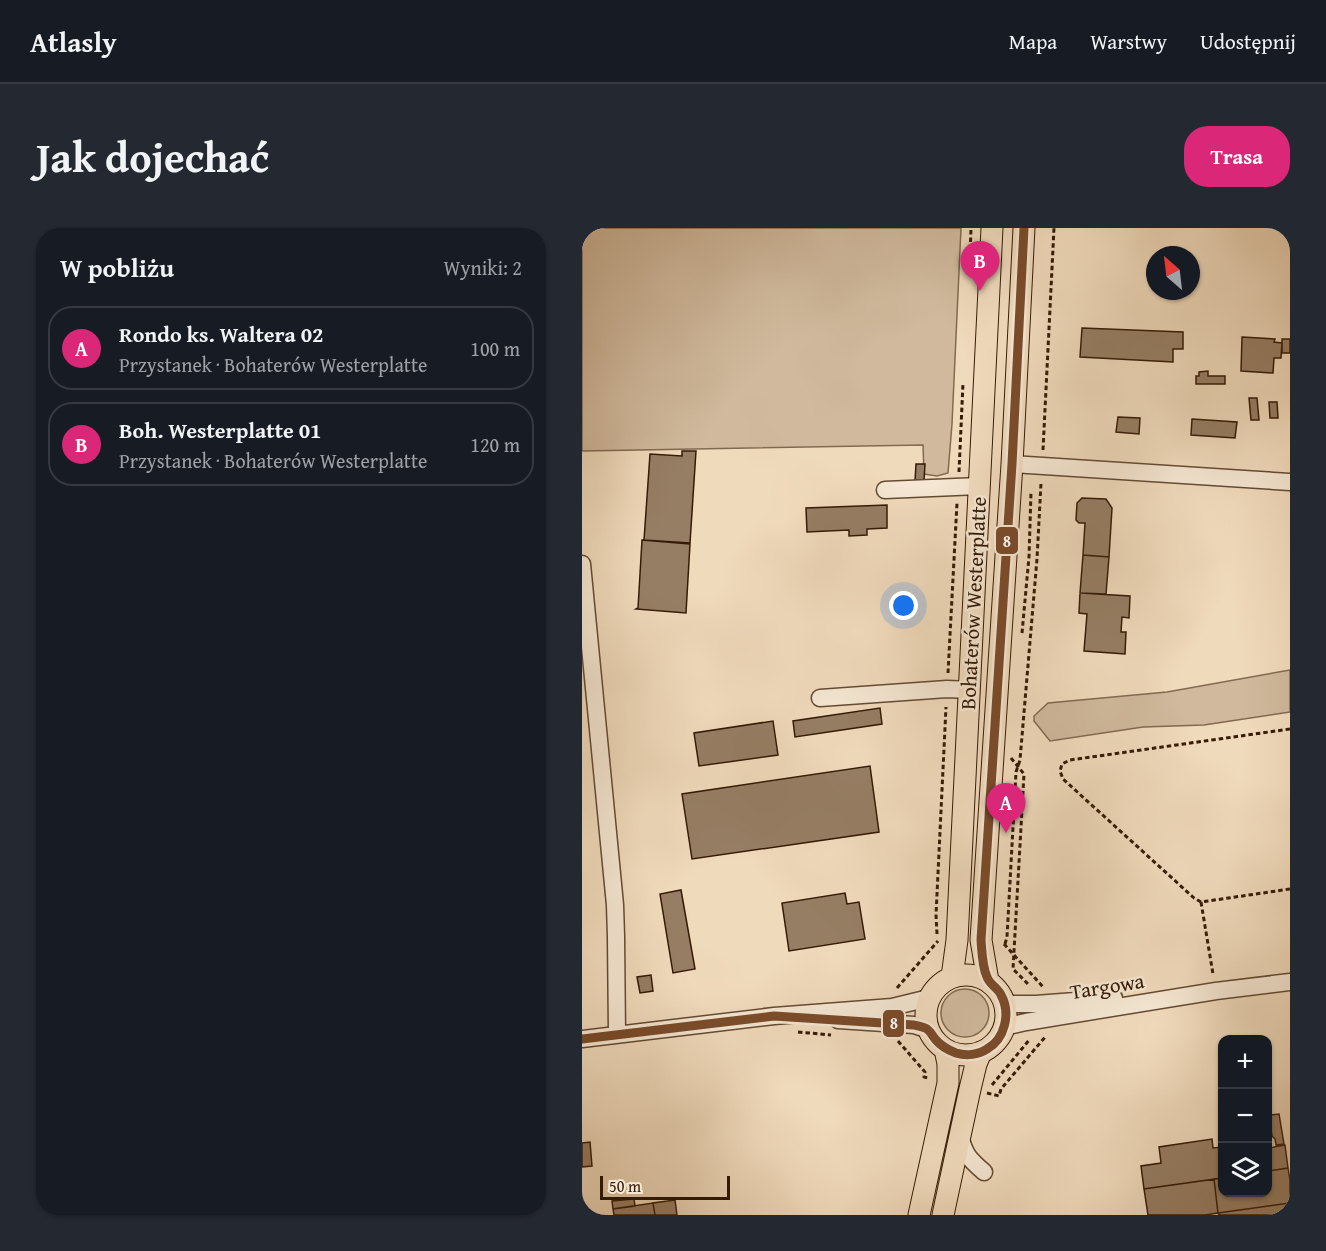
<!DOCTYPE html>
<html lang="pl">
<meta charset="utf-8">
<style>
:root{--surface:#171b24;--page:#242831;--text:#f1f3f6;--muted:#9ea1a6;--line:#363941;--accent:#db2777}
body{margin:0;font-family:"Gentium Book Plus",serif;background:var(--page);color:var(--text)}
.controls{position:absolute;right:18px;bottom:18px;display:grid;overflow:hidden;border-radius:12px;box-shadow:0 2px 4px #0004}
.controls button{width:54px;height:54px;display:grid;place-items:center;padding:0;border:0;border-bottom:2px solid var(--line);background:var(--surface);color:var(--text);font:30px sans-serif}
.compass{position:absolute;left:564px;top:18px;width:54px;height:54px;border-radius:50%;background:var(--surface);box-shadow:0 2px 4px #0004;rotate:332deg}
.scale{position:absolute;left:18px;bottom:15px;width:130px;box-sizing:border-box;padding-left:6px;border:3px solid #351a05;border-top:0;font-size:16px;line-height:21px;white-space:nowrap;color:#351a05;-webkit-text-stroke:4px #f5e7d3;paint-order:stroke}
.you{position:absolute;left:322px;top:378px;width:21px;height:21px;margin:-15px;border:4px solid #fff;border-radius:50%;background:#1a73e8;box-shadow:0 0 0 9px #1a73e833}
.badge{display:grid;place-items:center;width:39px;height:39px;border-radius:50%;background:var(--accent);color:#fff;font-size:20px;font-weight:700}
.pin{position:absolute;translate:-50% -50px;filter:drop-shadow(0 2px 3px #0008)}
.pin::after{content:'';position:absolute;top:32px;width:21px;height:18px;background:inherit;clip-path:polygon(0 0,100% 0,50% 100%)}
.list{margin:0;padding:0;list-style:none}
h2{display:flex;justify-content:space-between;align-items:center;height:78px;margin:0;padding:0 24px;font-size:26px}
h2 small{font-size:20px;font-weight:400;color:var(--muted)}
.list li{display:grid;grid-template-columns:39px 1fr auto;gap:18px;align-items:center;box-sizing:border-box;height:84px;margin:0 12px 12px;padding:0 12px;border:2px solid var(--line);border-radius:24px}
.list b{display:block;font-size:22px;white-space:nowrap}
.list p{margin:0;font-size:20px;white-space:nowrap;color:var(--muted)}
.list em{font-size:20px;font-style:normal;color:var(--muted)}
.icon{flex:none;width:33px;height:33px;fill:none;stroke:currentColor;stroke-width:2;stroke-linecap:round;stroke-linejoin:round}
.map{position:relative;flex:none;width:708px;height:987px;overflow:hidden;border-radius:24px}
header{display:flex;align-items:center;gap:36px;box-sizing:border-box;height:84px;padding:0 30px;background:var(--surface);border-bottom:2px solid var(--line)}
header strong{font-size:28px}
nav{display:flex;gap:33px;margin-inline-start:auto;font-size:21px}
.intro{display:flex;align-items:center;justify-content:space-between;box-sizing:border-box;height:144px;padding:0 36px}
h1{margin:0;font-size:42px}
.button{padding:15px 27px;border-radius:24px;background:var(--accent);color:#fff;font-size:21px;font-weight:700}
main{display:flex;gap:36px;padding:0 36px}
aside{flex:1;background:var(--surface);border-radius:24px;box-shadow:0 2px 4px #0004}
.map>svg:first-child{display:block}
.green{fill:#d0b99d;stroke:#826a51;stroke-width:1.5}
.building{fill:#967e64;stroke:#351a05;stroke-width:1.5}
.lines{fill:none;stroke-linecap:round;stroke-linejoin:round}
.minor-casing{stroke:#644a33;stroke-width:19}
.major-casing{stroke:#351a05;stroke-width:23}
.path{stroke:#351a05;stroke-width:3;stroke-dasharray:4.5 3;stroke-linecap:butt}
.minor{stroke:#f5e7d3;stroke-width:16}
.major{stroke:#f0dabc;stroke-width:21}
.bus-1-casing{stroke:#f5e7d3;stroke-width:14}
.bus-1{stroke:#7a4b2a;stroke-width:9}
.labels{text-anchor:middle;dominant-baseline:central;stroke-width:5;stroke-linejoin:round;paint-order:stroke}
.street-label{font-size:21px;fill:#351a05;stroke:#f5e7d3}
.line-badge{stroke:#f5e7d3;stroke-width:2}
.badge-label{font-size:16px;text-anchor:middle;font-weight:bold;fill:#fff}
</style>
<header>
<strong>Atlasly</strong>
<nav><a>Mapa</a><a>Warstwy</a><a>Udostępnij</a></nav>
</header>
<div class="intro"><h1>Jak dojechać</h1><a class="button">Trasa</a></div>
<main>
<aside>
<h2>W pobliżu<small>Wyniki: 2</small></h2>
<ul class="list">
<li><span class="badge">A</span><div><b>Rondo ks. Waltera 02</b><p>Przystanek · Bohaterów Westerplatte</p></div><em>100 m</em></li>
<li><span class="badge">B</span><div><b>Boh. Westerplatte 01</b><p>Przystanek · Bohaterów Westerplatte</p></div><em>120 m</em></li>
</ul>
</aside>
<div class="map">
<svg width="708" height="987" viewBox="0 0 708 987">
<rect width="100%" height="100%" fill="#f0dabc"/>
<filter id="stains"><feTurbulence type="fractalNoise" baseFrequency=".00333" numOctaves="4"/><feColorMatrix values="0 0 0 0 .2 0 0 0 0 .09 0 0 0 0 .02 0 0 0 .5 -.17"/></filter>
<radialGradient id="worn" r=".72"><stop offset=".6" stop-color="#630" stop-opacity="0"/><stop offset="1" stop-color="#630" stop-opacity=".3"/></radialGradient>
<path class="green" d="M0,0H379L370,196L366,245L355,248L342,246L341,217L0,223Z
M708,442V484L622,497L561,499L468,513L452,493V488L466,475L585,464Z
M359 785a24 24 0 1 1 48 0a24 24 0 1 1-48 0Z"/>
<path class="building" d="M500,100L601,104V121H591V134L498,129Z
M660,109L693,111L692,114L700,115L699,130H692L691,145L659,143Z
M700,111H708V125H700Z
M626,143V148H643V156H614V148H617V144Z
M667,170H675L677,192H669Z
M687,174H695L696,190H688Z
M536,189L558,190L557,206L534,204Z
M610,191L655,194L653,210L609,207Z
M100,223H114L108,315L62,312L68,226L100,228Z
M334,236H343L342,253H333Z
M500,270L524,271L530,280L527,329L501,327L503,295H497L494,292L495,275Z
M305,277V300L285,301V307L267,308V302L225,304L224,280Z
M60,312L108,316L104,385L54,381L56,380Z
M501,327L527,329L524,366L498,365Z
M498,365L548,368L547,390L540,389L539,404H544L543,426L502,423L505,386L497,385Z
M298,480L300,496L213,509L211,493Z
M191,493L196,527L117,538L112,505Z
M288,538L297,604L110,631L100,566Z
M99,662L113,741L91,745L78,666Z
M263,665L265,676L277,674L283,711L207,723L200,675Z
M69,747L71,763L58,765L55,749Z
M697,886L702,916L694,917L693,911L690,908L687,887Z
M630,911L631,920L640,919V950L562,961L559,938L579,935L577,919Z
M8,914L10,938L0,939V915Z
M703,917L706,940L686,943V920Z
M706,940L708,952V975L636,985L632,951L640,950V964H686V943Z
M632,951L636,985L623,987H566L562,961Z
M52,971L53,978L31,981L30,973Z
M93,972L95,987H73L71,975Z
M71,975L73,987H32L31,981Z
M708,975V987H637L636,985Z"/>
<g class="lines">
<g class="minor-casing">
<path id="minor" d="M430,236L708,254
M303,262L397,258
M0,336L33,677L34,709L35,806
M238,470L365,461L387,462
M423,776H454L532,770
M256,792L332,797L347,802
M422,799L444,794L634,763L708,754
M0,811L192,788L310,779L347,770
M378,908C383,927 387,931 402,944"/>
</g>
<g class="major-casing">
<path id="major" d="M344 787a40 40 0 1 1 80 0a40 40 0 1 1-80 0Z
M370,749L375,712L410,0
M406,753L399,712L430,236L442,0
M337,987L366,855V836L363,821
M361,987L388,861L394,836L399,824"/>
</g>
<path class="path" d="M388,29L389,0
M461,222L472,0
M377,244L381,155
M440,405L447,329L449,264
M366,445L375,275
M708,501L488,532L480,536L478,543L481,551L612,670L619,674L708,661
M429,530L442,546L431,741L448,758
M619,674L631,746
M355,706L354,687L364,479
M422,716L462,760
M423,716L425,709L434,544L438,532L455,331L459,255
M315,760L356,713
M216,804L249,807
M316,813L343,844L342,849L346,850
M410,857L448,811
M405,865L417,868L419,861L464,808"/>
<use href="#minor" class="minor"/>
<use href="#major" class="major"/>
<g class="bus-1-casing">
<path id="bus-1" d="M0,811L192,788L332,797C336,798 342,799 345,801C349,804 351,809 354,812C359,818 366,822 374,825C384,828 396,827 405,821C423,811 429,785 419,767C416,760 408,757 405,749C400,738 400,724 399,712L430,236L442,0"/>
</g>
<use href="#bus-1" class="bus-1"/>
</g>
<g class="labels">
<g class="street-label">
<text transform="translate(391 375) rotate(-87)">Bohaterów Westerplatte</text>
<text transform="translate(525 758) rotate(-9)">Targowa</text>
</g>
</g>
<g class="line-badge">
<rect x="413" y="298" width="24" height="29" rx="6" fill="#7a4b2a"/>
<rect x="300" y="781" width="23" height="29" rx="6" fill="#7a4b2a"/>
</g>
<g class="badge-label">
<text x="425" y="319">8</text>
<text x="312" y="801">8</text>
</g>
<rect width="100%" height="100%" filter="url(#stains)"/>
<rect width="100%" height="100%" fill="url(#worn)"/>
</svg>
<div class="controls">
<button>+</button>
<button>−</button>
<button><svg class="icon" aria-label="layers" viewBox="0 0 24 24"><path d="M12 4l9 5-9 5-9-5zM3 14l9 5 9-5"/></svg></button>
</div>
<svg class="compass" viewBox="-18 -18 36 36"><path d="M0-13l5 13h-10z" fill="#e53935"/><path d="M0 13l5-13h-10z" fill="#9ea1a6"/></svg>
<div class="scale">50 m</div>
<div class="you"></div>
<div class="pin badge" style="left:424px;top:605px">A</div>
<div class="pin badge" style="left:398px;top:63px">B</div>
</div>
</main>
